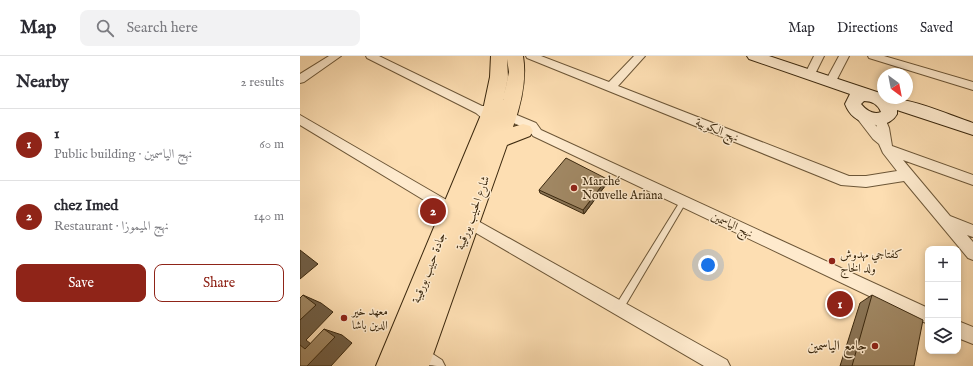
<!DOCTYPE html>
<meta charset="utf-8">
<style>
:root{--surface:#fff;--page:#f2f2f3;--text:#2b2b33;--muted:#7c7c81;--line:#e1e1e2;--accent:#8f2418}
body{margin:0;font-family:"IM FELL English",Amiri,serif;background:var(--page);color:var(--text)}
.controls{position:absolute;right:12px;bottom:12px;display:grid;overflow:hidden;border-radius:8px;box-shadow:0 2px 6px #0003}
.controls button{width:36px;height:36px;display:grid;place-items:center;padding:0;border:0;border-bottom:1px solid var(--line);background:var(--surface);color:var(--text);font:20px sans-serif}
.compass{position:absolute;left:577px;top:12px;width:36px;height:36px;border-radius:50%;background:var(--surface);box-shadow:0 2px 6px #0003;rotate:148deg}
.you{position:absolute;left:408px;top:209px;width:14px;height:14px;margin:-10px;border:3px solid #fff;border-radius:50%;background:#1a73e8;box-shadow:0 0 0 6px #1a73e833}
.badge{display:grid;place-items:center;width:26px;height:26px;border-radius:50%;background:var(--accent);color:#fff;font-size:13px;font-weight:700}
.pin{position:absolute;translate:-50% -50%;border:2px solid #fff;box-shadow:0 1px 4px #0006}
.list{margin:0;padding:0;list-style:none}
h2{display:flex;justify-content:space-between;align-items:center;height:52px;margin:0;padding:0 16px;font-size:17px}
h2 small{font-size:13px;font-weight:400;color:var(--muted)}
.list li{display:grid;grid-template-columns:26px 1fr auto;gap:12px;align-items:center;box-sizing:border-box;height:72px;padding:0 16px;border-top:1px solid var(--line)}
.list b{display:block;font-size:15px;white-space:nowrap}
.list p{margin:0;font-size:13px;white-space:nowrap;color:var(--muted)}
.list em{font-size:13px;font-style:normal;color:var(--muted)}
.actions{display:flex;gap:8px;padding:12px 16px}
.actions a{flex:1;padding:9px 0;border:1px solid var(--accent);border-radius:8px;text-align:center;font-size:14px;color:var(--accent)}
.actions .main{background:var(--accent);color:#fff}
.icon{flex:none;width:22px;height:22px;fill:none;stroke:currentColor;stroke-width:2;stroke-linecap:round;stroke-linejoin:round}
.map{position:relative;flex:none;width:673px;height:310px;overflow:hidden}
header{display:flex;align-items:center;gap:24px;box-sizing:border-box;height:56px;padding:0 20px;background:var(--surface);border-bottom:1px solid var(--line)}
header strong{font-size:19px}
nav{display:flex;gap:22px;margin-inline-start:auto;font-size:14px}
.search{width:280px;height:36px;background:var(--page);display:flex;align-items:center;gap:10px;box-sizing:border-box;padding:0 14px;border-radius:8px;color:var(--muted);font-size:15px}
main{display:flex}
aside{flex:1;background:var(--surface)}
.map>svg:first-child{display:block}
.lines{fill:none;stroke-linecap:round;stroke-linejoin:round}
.lane-casing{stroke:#6c5637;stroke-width:2}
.street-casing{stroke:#6c5637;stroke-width:2}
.secondary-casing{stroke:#3b280e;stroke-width:2}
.primary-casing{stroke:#3b280e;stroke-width:2}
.lane{fill:#feeacd;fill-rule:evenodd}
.street{fill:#feeacd;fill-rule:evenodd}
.secondary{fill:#feeacd;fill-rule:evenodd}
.primary{fill:#fddeb2;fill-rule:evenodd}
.wall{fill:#8a7455;stroke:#3b280e}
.shaded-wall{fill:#705e45;stroke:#3b280e}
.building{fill:#a08763;stroke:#3b280e}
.poi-dot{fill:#8f2418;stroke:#feeacd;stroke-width:1.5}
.labels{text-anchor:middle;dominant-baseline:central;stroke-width:3;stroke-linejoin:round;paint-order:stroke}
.street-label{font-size:12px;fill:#3b280e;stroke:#feeacd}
.poi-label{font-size:12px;fill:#3b280e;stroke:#feeacd;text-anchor:start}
.near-poi-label{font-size:14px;fill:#3b280e;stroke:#feeacd;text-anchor:end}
</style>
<header>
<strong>Map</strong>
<div class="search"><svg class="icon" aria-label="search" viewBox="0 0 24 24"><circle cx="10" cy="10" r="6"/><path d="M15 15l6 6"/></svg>Search here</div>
<nav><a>Map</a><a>Directions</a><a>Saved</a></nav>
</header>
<main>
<aside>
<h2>Nearby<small>2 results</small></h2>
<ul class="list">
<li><span class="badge">1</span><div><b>1</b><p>Public building · نهج الياسمين</p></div><em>60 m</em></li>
<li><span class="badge">2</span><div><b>chez Imed</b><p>Restaurant · نهج الميموزا</p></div><em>140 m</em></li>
</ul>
<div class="actions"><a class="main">Save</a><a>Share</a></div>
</aside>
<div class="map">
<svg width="673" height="310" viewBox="0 0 673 310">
<rect width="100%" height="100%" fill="#fddeb2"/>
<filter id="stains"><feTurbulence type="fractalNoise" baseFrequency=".005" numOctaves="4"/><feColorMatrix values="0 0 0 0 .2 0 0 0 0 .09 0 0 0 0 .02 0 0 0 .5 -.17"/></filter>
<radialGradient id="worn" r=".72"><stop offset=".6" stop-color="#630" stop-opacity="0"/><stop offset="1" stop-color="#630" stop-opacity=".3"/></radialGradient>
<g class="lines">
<g class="lane-casing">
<path id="lane" d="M383,143L385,144L386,146L385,148L322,255L319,256L316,255L315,252L316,249L381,144Z"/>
</g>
<g class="street-casing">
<path id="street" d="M29,0H41L4,26L0,27V18Z
M66,0H79L182,50H192L212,57L236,67L241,74L628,252V268L233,80L228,73L192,58L191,63C184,65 181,61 176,57L67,2Z
M226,0H241L309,26L334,0H345L318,30L549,120H566L597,115L583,97L579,88L573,83L553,57L555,54C565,51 571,64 577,71L574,63L576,60L580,59L584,60L589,72L592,90L673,119V129L603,104L650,160L673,169V181L667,179L673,186V204L668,202L604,125L566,131L541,129L227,2Z
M514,0H524L514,20H506L505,18Z
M539,0H549L534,29H526L525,26Z
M568,0H584L673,26V34L569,2Z
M0,59L157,150L159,154L157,158L152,160L147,158L0,69Z
M169,160L427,304L430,310H404L164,170L162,166L164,162Z
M658,265L673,271V288L658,282Z
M119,289L142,304L145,310C131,310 117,310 110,298L113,292Z"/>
</g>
<g class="secondary-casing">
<path id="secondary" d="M447,0H469L583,38V42C613,42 644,57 673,67V79L597,54V58C589,73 566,71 554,61C550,58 547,53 545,48L550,38L449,3ZM564,45C571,45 578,48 581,56C573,59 566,54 561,48Z"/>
</g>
<g class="primary-casing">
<path id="primary" d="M191,0H223C227,24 221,48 213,71L223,68L230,70L233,75L230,80L207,89L129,310H76L183,54L190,21ZM207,3L209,16L203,44L208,21Z"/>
</g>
<use href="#lane" class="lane"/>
<use href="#street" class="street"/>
<use href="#secondary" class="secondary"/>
<use href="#primary" class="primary"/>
</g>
<path class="wall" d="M307,123L308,126L284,158L240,137L239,134Z
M572,239L614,310H540L560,247Z"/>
<path class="shaded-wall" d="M307,123L308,126L284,158L283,154Z
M0,194L18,208L0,223Z
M3,239L21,247L33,256L6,284L21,296L24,273L42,279L52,287L31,310H7L0,289V264Z"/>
<path class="building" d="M266,102L307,123L283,154L239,134Z
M3,239L16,249L0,264V242Z
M572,239L623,264L614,310H552Z
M24,273L35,281L7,310H0V289L5,293Z"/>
<g class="poi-dot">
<circle cx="274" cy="132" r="4"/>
<circle cx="532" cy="205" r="4"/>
<circle cx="44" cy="262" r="4"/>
<circle cx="575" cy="290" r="4"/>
</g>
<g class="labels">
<g class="street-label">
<text transform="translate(417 74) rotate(22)">نهج الكوبية</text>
<text transform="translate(173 157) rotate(-70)">شارع الحبيب بورقيبة</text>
<text transform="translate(432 169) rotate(25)">نهج الياسمين</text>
<text transform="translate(129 212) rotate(-69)">جادة حبيب بورقيبة</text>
</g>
<g class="poi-label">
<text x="282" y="125">Marché<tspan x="282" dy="14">Nouvelle Ariana</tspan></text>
<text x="540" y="198">كفتاجي مهدوش<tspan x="540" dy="14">ولد الخاج</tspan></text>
<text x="52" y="255">معهد خير<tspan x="52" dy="14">الدين باشا</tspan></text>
</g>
<g class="near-poi-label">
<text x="567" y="290">جامع الياسمين</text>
</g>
</g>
<rect width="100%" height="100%" filter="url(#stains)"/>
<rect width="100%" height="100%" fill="url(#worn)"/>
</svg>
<div class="controls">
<button>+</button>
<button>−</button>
<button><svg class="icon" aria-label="layers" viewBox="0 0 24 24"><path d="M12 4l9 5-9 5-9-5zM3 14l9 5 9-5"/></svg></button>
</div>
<svg class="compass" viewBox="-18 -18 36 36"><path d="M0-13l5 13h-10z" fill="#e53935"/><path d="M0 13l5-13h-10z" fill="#7c7c81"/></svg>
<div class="you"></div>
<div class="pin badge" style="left:540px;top:248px">1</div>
<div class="pin badge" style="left:133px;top:155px">2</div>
</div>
</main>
